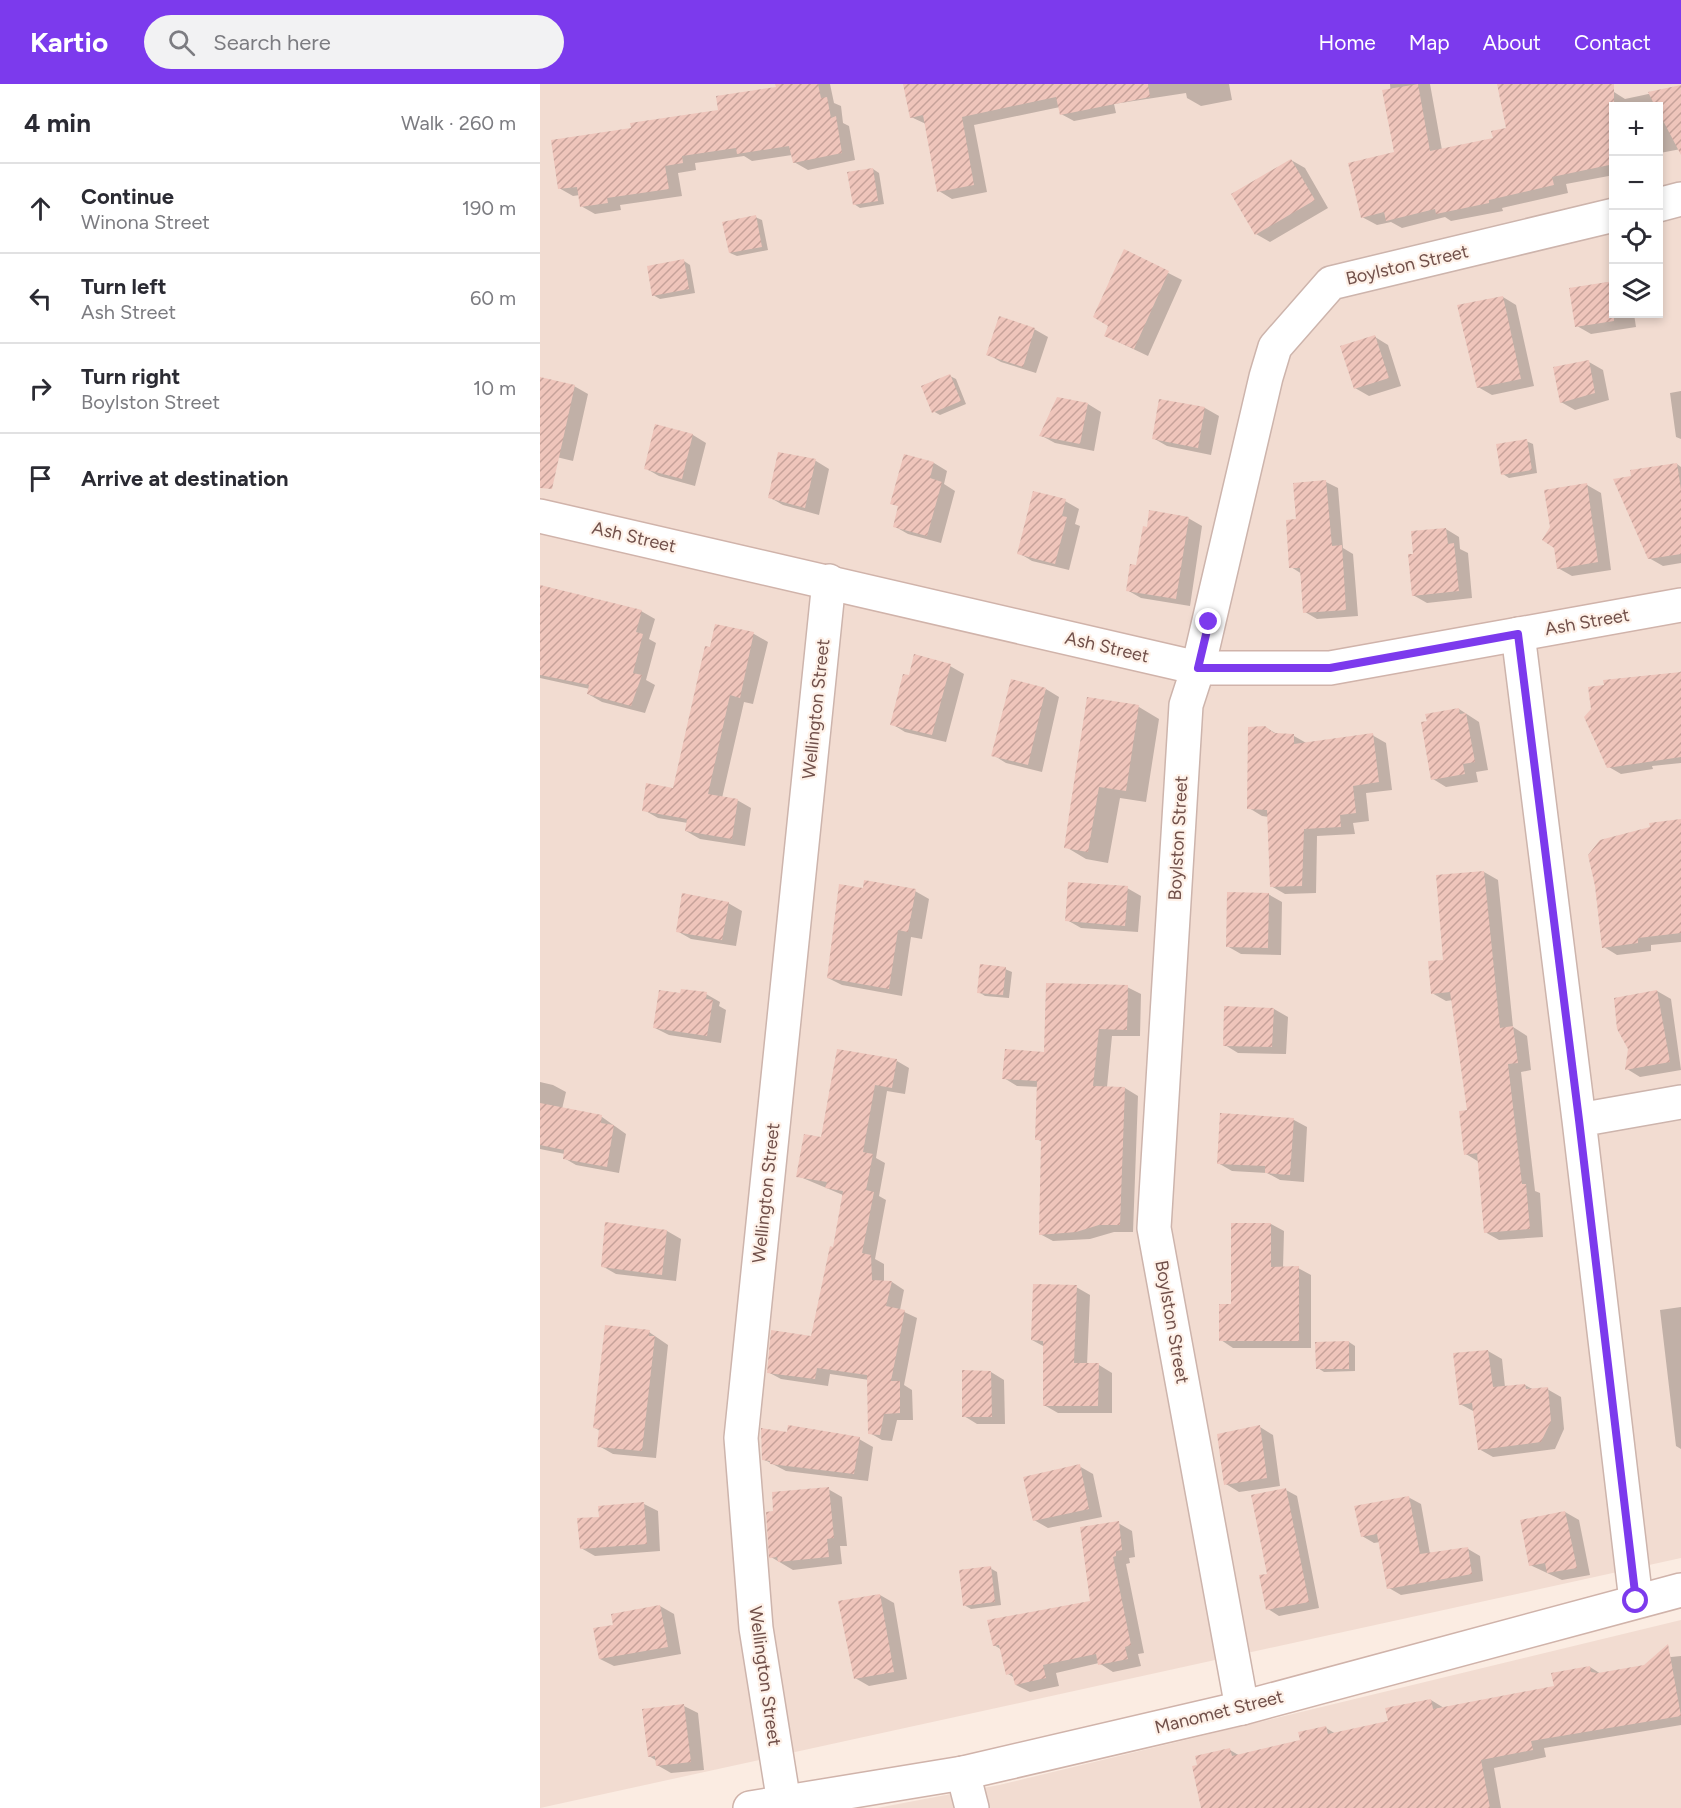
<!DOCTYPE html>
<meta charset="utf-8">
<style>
:root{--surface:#fff;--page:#f2f2f3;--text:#2b2b33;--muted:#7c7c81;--line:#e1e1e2;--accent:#7c3aed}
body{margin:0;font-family:Figtree,sans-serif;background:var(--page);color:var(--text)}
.controls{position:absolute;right:18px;top:18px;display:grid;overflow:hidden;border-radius:0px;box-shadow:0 3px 9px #0003}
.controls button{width:54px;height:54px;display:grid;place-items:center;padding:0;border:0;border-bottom:2px solid var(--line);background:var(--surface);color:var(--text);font:30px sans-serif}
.stop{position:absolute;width:18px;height:18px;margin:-14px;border:4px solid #7c3aed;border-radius:50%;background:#fff}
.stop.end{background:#7c3aed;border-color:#fff;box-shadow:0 2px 6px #0008}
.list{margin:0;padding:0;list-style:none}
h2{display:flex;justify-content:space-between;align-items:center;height:78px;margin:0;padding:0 24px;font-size:26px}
h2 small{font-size:20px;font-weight:400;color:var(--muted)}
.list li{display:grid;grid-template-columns:39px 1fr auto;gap:18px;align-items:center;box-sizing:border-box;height:90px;padding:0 24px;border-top:2px solid var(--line)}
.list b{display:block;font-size:22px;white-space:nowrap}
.list p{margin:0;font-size:20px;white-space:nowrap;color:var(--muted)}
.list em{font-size:20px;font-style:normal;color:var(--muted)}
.icon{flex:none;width:33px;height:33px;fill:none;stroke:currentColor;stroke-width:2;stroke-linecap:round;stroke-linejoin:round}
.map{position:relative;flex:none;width:1141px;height:1724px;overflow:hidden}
header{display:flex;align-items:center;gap:36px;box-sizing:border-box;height:84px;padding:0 30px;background:var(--accent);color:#fff}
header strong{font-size:28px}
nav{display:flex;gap:33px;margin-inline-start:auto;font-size:21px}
.search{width:420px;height:54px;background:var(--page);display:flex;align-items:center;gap:15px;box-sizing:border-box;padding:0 21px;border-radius:33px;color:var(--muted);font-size:22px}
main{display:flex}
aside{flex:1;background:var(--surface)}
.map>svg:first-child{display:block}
.residential{fill:#f2dcd1;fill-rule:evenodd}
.shadow{fill:#0003}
.building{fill:url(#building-hatch)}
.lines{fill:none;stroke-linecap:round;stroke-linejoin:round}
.street-casing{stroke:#cdb4ac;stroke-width:36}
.secondary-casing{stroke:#d0b3aa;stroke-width:36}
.street{stroke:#fff;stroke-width:33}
.secondary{stroke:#fff;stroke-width:33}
.route{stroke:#7c3aed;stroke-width:8}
.labels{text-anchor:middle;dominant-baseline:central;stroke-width:4.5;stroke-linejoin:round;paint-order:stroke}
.street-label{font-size:18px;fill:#71504a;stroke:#fef1e8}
</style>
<header>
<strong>Kartio</strong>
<div class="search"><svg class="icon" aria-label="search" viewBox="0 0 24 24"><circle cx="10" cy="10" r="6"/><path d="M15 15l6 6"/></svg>Search here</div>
<nav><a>Home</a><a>Map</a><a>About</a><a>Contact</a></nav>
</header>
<main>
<aside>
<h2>4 min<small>Walk · 260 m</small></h2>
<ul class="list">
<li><svg class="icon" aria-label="ahead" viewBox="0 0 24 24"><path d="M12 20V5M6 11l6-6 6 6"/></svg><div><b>Continue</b><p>Winona Street</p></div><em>190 m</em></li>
<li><svg class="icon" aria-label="left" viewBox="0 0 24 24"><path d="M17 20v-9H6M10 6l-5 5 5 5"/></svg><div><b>Turn left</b><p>Ash Street</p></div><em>60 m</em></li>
<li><svg class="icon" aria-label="right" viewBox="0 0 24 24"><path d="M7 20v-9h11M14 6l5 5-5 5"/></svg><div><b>Turn right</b><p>Boylston Street</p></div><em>10 m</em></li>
<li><svg class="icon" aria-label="arrive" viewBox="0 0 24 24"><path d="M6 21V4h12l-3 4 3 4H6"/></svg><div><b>Arrive at destination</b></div></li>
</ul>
</aside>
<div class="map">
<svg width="1141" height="1724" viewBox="0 0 1141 1724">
<defs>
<pattern id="building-hatch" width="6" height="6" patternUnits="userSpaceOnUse" patternTransform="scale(1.5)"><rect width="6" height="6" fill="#efc5bb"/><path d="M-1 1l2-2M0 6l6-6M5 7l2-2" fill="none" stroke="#c6a29a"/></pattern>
</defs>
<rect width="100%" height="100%" fill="#fbece2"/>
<path class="residential" d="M0,0H1141V1474L0,1724ZM1074,22H1118V230H1074Z
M1141,1536V1724H337L459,1701Z"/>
<path class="shadow" d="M237,0H290L294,19L301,22L303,39L309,42L315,76L268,86L254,78L252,71L212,77L204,72L155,79L156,86L138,89L142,112L80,121L81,126L55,130L41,122L40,111L33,112L19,104L93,46L180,27L238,5Z
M364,0H689L692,16L661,22L647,14L646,9L574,20L576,29L534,37L521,30L520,23L434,41L447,108L412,115L399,107L386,40L371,33Z
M850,0H890L902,66L955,56L968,45L959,0H1021L1074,8L1085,15L1141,3V65L1120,69L1122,76H1118V22H1074V91L1026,100L1028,109L962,124L963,127L911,137L905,133L862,144L851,138L837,141L822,133L856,70Z
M751,76L765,84L788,124L730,158L716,150Z
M333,85L339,89L344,120L320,124L314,120Z
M215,133L222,136L228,166L197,172L190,169Z
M585,167L642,196L608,272L566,252L570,242Z
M144,177L150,181L155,209L120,215L113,211Z
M1074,197V230H1094L1096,243L1051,250L1037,242L1031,205Z
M963,213L976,221L994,302L952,311L938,303Z
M494,245L508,253L496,289L461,278L447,270Z
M835,253L848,261L861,302L829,312L815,304Z
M1049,278L1063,286L1069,316L1035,326L1021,318Z
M410,292L416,295L426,320L400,331L393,327Z
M0,295L34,302L48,310L33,377L0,369Z
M1141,307V355L1136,353L1130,309Z
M620,316L665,324L679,332L671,371L627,362L613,354Z
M548,320L561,328L554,367L515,359L502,352Z
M153,351L166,359L155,402L119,392L105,384Z
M986,357L993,360L997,389L969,394L963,390Z
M240,369L276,377L289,385L279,431L243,421L229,413Z
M394,379L407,387L404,400L415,407L401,459L368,450L354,442L360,423L352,419Z
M1137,380L1141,383V479L1123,482L1109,474Z
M786,398L798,404L803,464L813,470L818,532L777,535L765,528L762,490L751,483L758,436Z
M1047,401L1061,409L1071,486L1032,492L1018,484L1015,463Z
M525,417L539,425L535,440L540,442L529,486L492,477L479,469Z
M648,434L662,442L650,522L601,514L587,506L598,483L608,444Z
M906,445L919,453L920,465L928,469L932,514L887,519L873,511L874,471Z
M0,502L101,527L115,535L109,555L116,559L106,596L115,601L105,629L62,618L48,610L50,605L0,594Z
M176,541L214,550L228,558L213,620L204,618L182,714L197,716L211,724L205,762L160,755L146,747L148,739L118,734L104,726L134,705Z
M410,582L424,590L406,658L365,648L352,640Z
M1141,587V679L1112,682L1113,685L1081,690L1069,683Z
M506,605L519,613L502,688L466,679L453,671Z
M549,615L599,623L619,635L606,718L580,714L568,779L546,775L526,763Z
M919,625L939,638L948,686L936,688L938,698L906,703L893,695Z
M725,643L737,650L754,652L768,660L832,651L846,659L852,706L826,709L829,737L813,739L815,750L777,752L776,809L745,810L731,802L729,733L722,732L709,724Z
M1140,749L1141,858L1111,861V867L1077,871L1064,863Z
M944,788L958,796L973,943L987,952L991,986L981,988L995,1107L1000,1109L1003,1153L959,1156L945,1148L939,1078L926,1070L928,1027L913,916L906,917L892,909L904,877L897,792Z
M587,804L601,812L598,848L541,844L527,836Z
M324,806L375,807L389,815L382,855L371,853L362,912L302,901L288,894Z
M728,810L742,818L741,871L701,870L687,862Z
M188,819L202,827L196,862L151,855L137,847Z
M465,885L472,888L469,914L445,912L439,908Z
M587,903L601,910L600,952H572L567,1003L585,1004L598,1012L593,1148H574L550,1155L513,1157L500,1150L502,1058L497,1055L499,1003L477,1002L464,994L506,970Z
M1117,907L1131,915L1141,986L1100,993L1087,985Z
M166,910L180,918L179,922L186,926L181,959L129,951L115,944L141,911Z
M686,924L734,925L748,933L746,970L698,969L685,961Z
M357,977L369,984L365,1010L347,1007L336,1074L345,1079L339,1112L346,1116L335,1175L344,1180V1198H352L364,1206L360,1226L377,1234L364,1301L372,1306L373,1336H357L352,1357L342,1356L330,1349L329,1296L290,1290L288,1302L241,1295L228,1288L272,1254L295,1165L303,1111L258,1092L282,1055Z
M0,998L13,1001L26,1008L22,1025L62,1033L86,1050L79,1089L36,1081L24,1074L25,1070L0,1065Z
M754,1036L767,1043L764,1098L740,1096L727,1089L692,1087L678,1079Z
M67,1140L127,1147L141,1155L136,1197L76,1190L62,1182Z
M692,1140H731L744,1147L743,1184H758L771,1191V1264H693L681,1256L692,1222Z
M536,1203L550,1211L547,1281H559L572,1289V1329H518L504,1321L505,1263L492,1256Z
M1141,1223V1365L1136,1362L1120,1226Z
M109,1248L128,1261L116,1374L73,1370L59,1362L60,1347L55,1344Z
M809,1258L815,1262V1287L784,1288L778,1284Z
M948,1267L962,1275L965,1303L985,1301L994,1306L1007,1305L1021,1313L1024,1345L1015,1365L953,1373L939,1365L935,1328L920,1320Z
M451,1288L464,1296L465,1340H437L424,1332Z
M720,1343L733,1351L740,1402L699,1408L686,1400Z
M248,1350L319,1355L333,1363L328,1397L246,1387L223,1375Z
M539,1382L553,1390L562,1433L508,1444L494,1436Z
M288,1405L302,1413L307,1462H300L302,1480L253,1486L231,1473Z
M746,1406L757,1412L779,1524L739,1532L728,1525L729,1491Z
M868,1413L881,1420L890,1470L928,1465L940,1472L943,1497L861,1511L849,1504L840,1458L834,1459L822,1452Z
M104,1420L118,1427L120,1467L55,1472L41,1464L61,1434Z
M1025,1428L1039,1436L1050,1491L1022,1496L990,1481Z
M578,1439L592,1447L595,1473L589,1474L590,1479L586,1480L604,1569L598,1570L601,1582L573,1588L559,1579L516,1589L519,1602L490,1608L476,1601L475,1594L468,1590L462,1566L454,1561L552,1519Z
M450,1484L457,1488L461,1521L431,1525L424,1521Z
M340,1511L354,1519L367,1595L329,1602L315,1594Z
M120,1522L134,1530L141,1570L74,1582L60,1575L75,1542Z
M1121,1568L1131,1573L1141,1572V1641L1004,1664L1006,1673L954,1684L961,1724H663L690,1666L700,1672L761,1657L786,1644L796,1650L849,1638L891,1616L904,1624L1015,1603L1050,1583L1061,1590L1105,1582Z
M144,1622L158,1629L164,1686L131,1689L117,1681V1677L109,1672Z"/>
<path class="building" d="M235,0H278L281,14L287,13L291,34L296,32L302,69L253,79L249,62L197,70L196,64L142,72L143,79L125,82L129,105L67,114L68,119L40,123L37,103L18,105L11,56L91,44L90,39L178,26L176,12L236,3Z
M363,0H608L610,13L520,31L516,13L422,33L434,101L397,108L383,31L370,34Z
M878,0L890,67L953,54L951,47L966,44L957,0H1074V80L1012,93L1014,101L949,116V119L896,130L895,125L846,137L844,128L821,134L808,79L854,68L842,6Z
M1141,1V71L1119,29V22H1115L1108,8Z
M751,75L775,116L715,151L691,110Z
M333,84L338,117L313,121L307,88Z
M216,131L222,163L189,169L182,138Z
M584,165L629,187L594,265L564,252L568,242L553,233Z
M144,175L149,205L112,212L107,182Z
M1074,197V237L1035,243L1029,204Z
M963,212L981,295L937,304L917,221Z
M459,232L495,244L483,283L446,271Z
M835,251L849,294L814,305L800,262Z
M1049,276L1055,309L1020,319L1013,283Z
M410,290L421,317L392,329L381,302Z
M0,293L35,301L12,405L0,404Z
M517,313L548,319L540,360L499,352Z
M619,315L665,323L658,364L612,355Z
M115,340L153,350L142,395L104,385Z
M987,355L992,386L961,391L956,360Z
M238,368L276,375L265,424L228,414Z
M364,370L394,378L390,394L402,398L387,452L353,443L358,422L350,420Z
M1137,379L1141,406V470L1108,475L1073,395L1091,392L1090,386Z
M786,396L792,462L802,461L806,526L763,529L760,484H749L746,436L756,435L753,399Z
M1047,399L1058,478L1017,485L1014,464L1002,456L1010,443L1004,406Z
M493,407L526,415L522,432L527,433L515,480L477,470Z
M609,426L649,433L636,515L586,507L590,480L596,481L603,442L607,443Z
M906,444L908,460L914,459L919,507L872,512L868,470H873L871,447Z
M0,501L102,526L96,548L103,550L93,589L102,591L91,622L47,610L49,601L0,591Z
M175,540L214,548L200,614L190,611L168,710L198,715L192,755L145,747L147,735L102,727L106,699L133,704L165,562L170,563Z
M374,570L411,580L392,651L350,641L363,590L369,591Z
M1141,588V673L1067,684L1044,633L1051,625L1048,603L1064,601L1063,596Z
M471,595L506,604L488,681L451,672Z
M547,613L599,621L586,707L559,703L548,768L524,764Z
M919,624L920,630L926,629L935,678L923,680L925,690L891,696L881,638L887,637L885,630Z
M725,642L734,649L754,650V660L833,649L839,698L813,702L816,729L800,731L801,743L764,745L762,802L730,803L727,726L707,725L708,643Z
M1141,735V849L1098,854V859L1062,864L1055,802L1048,771L1060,756L1110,743L1109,739Z
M944,787L960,944L973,942L978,979L968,980L982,1100H986L990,1145L944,1149L937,1069L924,1071L919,1027L927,1026L910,908L891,910L888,877L903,876L896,791Z
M324,796L376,805L368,848L358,846L349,905L287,894L299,800L323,804Z
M528,798L588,802L585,842L525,837Z
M687,808L729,809L728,864L686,863Z
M142,809L189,818L182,856L136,848Z
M440,880L466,883L463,911L437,909Z
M506,899L588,901L587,946L559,945L553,1002L585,1003L580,1141H559L536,1148L499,1151L501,1056H495L497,997L462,995L465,965L504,968Z
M141,905L167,908L166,915L173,916L167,952L113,944L119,906L140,909Z
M1117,906L1130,978L1085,986L1088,965L1077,945L1074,914Z
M684,922L734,924L732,963L683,962Z
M297,965L357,975L352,1004L335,1001L323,1068L333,1070L326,1106L334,1108L322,1169L331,1171L332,1196L352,1197L346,1222L365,1226L351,1297H360V1329L344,1330L340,1351L328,1350L327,1291L277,1284L275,1295L227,1289L231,1246L271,1252L290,1162L293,1163L303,1107L285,1104L287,1098L256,1093L264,1050L281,1053Z
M0,1019L62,1031L61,1039L74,1041L67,1083L23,1075L24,1066L0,1061Z
M680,1029L754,1034L750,1091L725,1089V1082L677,1080Z
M65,1138L127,1146L122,1191L61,1183Z
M691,1139H731V1183L759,1182V1257H679V1220H691Z
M493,1200L537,1201L534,1279H559L558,1322H503V1257L491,1256Z
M65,1241L110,1246L109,1252H115L102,1367L57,1363L59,1345L53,1344Z
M809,1257V1285H776L775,1258Z
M948,1266L953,1303L985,1300L986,1305L1008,1303L1011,1337L1001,1358L938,1366L932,1319L919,1321L913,1269Z
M422,1286L451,1287L452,1333H422Z
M248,1341L320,1353L314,1390L230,1380V1377L222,1376L221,1344L247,1348Z
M720,1341L727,1394L684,1401L677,1350Z
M540,1380L549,1425L493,1437L483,1393Z
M289,1403L294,1454L287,1455L289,1473L238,1478L237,1473L229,1474L226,1428L233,1427L232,1408Z
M746,1404L769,1518L726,1526L719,1491L727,1490L711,1411Z
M869,1412L880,1470L928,1463L932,1490L847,1505L837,1450L821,1453L814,1422Z
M104,1418L107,1460L40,1465L37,1434L59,1433L58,1422Z
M1025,1427L1037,1484L1007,1489L1005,1479L989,1482L980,1436Z
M579,1437L582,1466L576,1467V1472L573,1473L591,1561L585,1563L588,1575L558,1581L556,1570L503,1581L506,1594L475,1601L472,1589L466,1591L459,1561L453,1562L447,1536L550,1517L540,1443Z
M451,1482L455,1518L423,1522L419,1486Z
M340,1510L354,1588L314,1595L298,1517Z
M120,1521L128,1563L59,1575L53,1544L73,1541L71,1530Z
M1128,1560L1141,1632L991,1657L993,1666L941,1676L950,1724H661L652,1682L657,1681L655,1672L690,1664L692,1672L760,1656L758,1648L786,1642L788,1650L848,1637L845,1624L891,1615L893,1625L1014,1602L1011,1589L1050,1582L1051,1588L1058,1589L1104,1581Z
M144,1620L151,1678L116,1682L115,1672L108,1673L102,1625Z"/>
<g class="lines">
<g class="street-casing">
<path id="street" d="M1118,121L1141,115
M978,550L1039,1036L1096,1517
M1039,1036L1141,1018
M702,1624L614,1144L646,621L658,584L726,293L735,263L791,199L1074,131
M423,1689L432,1724
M244,1719L216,1544L201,1354L289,497"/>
</g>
<g class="secondary-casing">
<path id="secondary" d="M0,432L658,584H790L1141,521
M210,1724L423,1689L702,1624L1141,1506"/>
</g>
<use href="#street" class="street"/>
<use href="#secondary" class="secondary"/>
</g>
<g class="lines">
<path class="route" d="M669,538L658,584H790L978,550L1039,1036L1096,1517"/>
</g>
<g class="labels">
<g class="street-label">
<text transform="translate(867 181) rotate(-13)">Boylston Street</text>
<text transform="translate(94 453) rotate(13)">Ash Street</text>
<text transform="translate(1047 538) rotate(-10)">Ash Street</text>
<text transform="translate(567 563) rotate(13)">Ash Street</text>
<text transform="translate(276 625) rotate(-84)">Wellington Street</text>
<text transform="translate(638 754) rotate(-87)">Boylston Street</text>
<text transform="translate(226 1109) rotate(-84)">Wellington Street</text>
<text transform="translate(632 1238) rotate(80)">Boylston Street</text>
<text transform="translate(225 1592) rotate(82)">Wellington Street</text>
<text transform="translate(679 1628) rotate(-14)">Manomet Street</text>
</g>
</g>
</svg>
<div class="controls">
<button>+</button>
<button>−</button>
<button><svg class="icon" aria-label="locate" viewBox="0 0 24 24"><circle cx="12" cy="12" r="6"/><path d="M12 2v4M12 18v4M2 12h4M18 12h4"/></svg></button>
<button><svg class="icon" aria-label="layers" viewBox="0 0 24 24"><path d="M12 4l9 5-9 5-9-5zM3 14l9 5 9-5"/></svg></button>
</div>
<div class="stop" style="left:1096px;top:1517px"></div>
<div class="stop end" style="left:669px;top:538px"></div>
</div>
</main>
